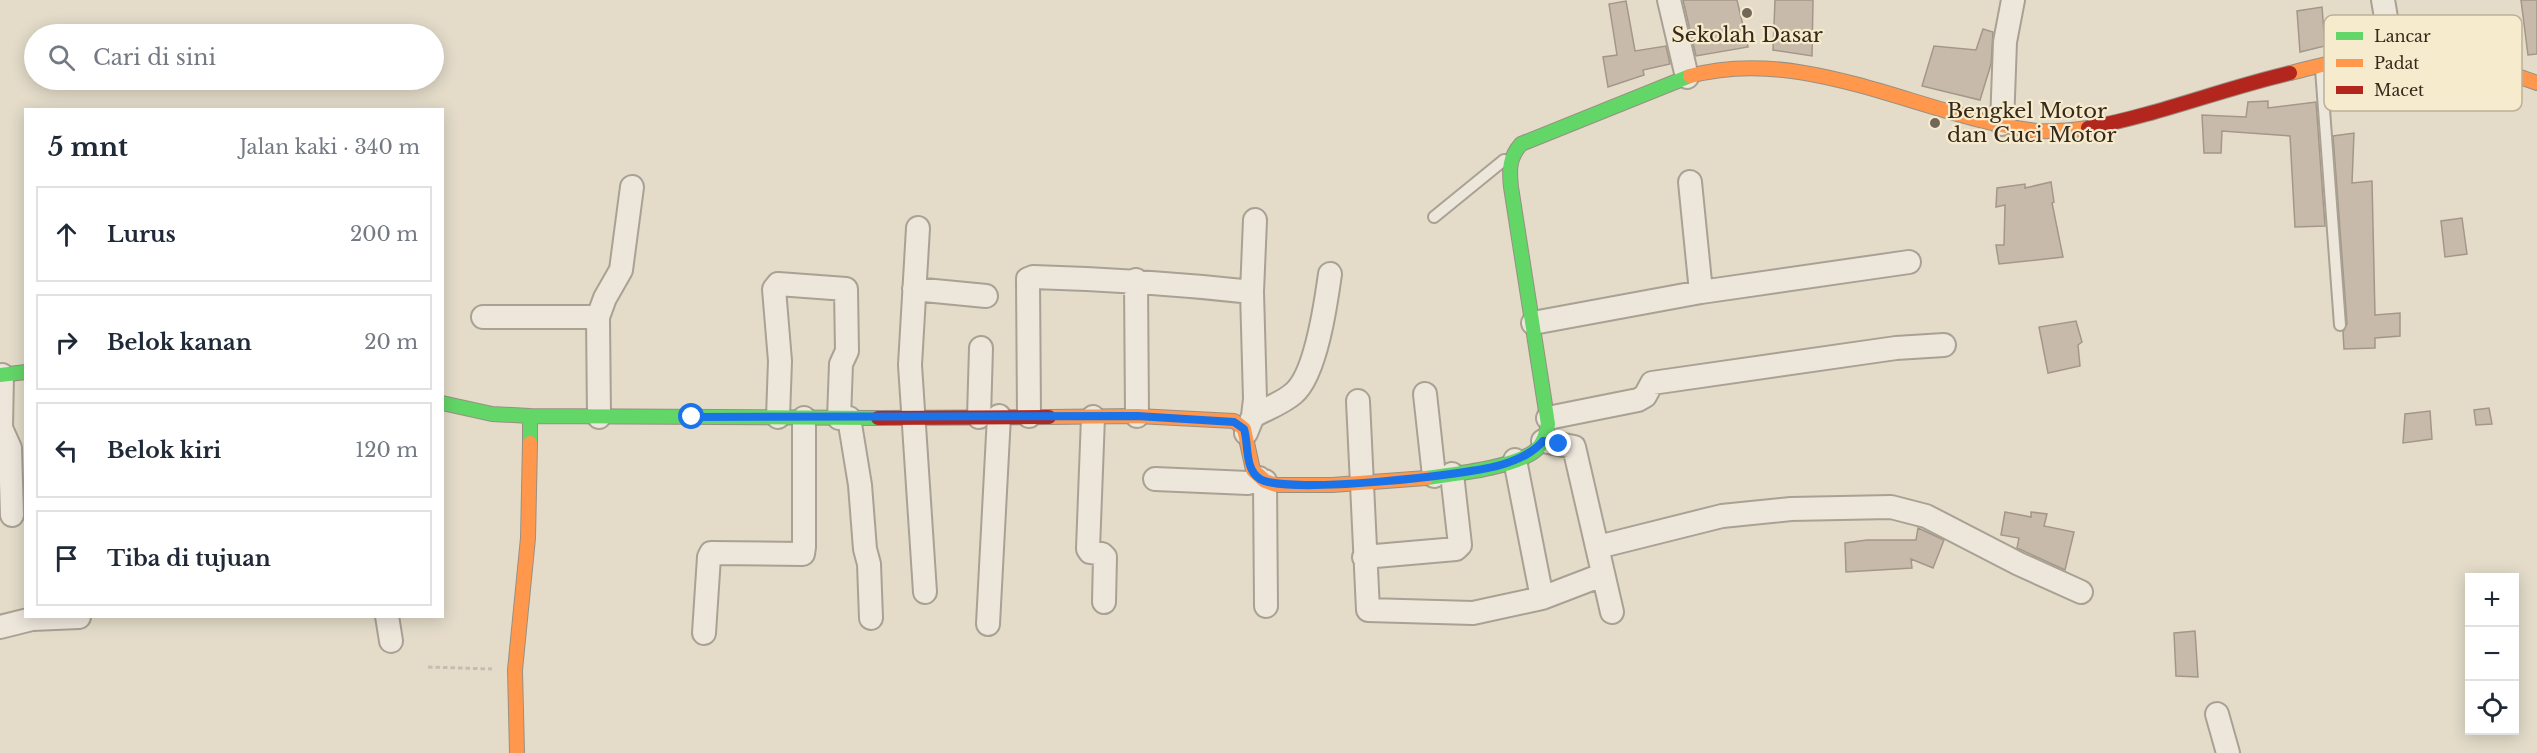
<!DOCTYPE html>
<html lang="id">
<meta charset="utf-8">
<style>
:root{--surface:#fff;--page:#f6f6f7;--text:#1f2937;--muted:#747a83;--line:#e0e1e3}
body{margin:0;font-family:"Libre Baskerville",serif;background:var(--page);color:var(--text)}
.controls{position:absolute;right:18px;bottom:18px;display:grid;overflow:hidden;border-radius:0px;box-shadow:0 3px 15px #0003}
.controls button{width:54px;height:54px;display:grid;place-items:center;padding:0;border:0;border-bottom:2px solid var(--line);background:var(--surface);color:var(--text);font:30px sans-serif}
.stop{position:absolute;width:18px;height:18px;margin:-14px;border:4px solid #1a73e8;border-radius:50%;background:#fff}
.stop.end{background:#1a73e8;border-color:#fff;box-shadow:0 2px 6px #0008}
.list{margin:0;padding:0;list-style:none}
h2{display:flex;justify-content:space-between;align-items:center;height:78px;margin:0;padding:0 24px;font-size:26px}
h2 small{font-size:20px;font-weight:400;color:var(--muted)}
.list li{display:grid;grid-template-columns:39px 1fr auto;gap:18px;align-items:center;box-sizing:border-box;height:96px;margin:0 12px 12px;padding:0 12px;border:2px solid var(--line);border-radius:0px}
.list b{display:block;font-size:22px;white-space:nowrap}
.list em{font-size:20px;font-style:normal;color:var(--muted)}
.icon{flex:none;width:33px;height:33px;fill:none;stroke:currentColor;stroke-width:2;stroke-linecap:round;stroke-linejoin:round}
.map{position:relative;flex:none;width:2537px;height:753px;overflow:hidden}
.search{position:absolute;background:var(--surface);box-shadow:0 3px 15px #0003;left:24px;top:24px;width:420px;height:66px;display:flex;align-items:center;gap:15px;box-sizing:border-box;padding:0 21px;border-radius:33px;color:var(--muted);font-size:22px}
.panel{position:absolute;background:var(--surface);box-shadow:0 3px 15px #0003;left:24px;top:108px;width:420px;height:510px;border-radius:0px}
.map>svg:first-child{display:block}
.building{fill:#c8baaa;stroke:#a39789;stroke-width:1.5}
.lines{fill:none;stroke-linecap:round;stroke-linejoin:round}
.lane-casing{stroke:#a9a193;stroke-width:14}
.street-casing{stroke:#a9a193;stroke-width:26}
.fast-casing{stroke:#989083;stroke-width:16}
.slow-casing{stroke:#989083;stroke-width:16}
.jam-casing{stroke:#989083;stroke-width:16}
.path{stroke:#c4bdb2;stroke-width:3;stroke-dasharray:4.5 3;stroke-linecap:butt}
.lane{stroke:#ece6db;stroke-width:10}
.street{stroke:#ece6db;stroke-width:22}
.fast{stroke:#63d668;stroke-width:14}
.slow{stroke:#ff974d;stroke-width:14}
.jam{stroke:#b3261e;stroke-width:14}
.route{stroke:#1a73e8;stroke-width:8}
.poi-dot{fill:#736858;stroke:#f6ebcd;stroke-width:2}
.labels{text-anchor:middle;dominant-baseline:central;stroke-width:4.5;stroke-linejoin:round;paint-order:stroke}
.poi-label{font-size:21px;fill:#36291b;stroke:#f6ebcd}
.key{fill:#f6ebcd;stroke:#bcb198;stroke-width:1.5}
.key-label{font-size:16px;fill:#36291b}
</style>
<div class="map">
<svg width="2537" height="753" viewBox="0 0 2537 753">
<rect width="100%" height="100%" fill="#e4dcc9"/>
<path class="building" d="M1683,0H1737L1748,47L1696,56Z
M1775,0H1813L1812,56L1773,50Z
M2521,0H2537V54L2528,55Z
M1626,1L1635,51L1666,46L1670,64L1643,70L1644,75L1608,87L1603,57L1617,55L1609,4Z
M2322,7L2325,46L2300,52L2297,11Z
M1983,29L1993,32L1991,64L1980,100L1922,86L1934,46L1976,50Z
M2268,101V108L2316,102L2325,226L2295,227L2290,136L2222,131L2221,153H2204L2202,115L2246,117L2248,102Z
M2354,133L2352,183L2372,181L2375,315L2400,313V336L2375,338V348L2344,349L2343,332L2347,324L2333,136Z
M2051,182L2054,202L2052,203L2063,257L1999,264L1996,245H2004L2005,205L1996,207L1997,188L2025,184V188Z
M2462,218L2467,254L2445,257L2441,221Z
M2076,321L2082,342L2078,345L2080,366L2048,373L2039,327Z
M2489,408L2492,424L2476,425L2474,410Z
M2430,411L2432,439L2403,443L2405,414Z
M2005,512L2031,517V512L2047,514L2044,526L2074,532L2065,570L2017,548L2019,538L2001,535Z
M1918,528L1944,540L1933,568L1911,559L1912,568L1846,572L1845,543L1867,540H1916Z
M2195,631L2198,677L2176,676L2174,633Z"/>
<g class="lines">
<g class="lane-casing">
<path id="lane" d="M2321,69L2340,325
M1434,217L1504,160"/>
</g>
<g class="street-casing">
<path id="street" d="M1669,0L1687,77
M2383,0L2392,53
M2002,124L2005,42L2013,0
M1690,182L1701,292
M918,228L910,365L925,592
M1136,280L1137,416
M914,289L986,296
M483,317H598
M1533,323L1701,292L1909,262
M2,375L1,428L10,448L12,515
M1425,394L1434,476
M1358,401L1368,610L1473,613L1542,598L1602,575
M1029,416L1028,279L1033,277C1107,279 1179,284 1252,292
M1253,416C1266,409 1283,403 1294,393C1316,374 1326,303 1330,274
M599,417L598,317L605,298L621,270L632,187
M778,417L780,361L774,289L778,284L846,289L847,351L841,364L839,418
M979,417L981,348
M1093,417L1088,549L1090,552L1102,554L1105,557L1104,602
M849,418L860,485L865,549L869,564L871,618
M1548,418L1638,400L1645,396L1652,383L1896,348L1944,345
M1246,433L1253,416L1255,399L1252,292L1255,220
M1543,441L1574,447L1612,612
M1515,460L1542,598
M1155,479L1248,483L1259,478
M1265,481L1266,606
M1598,547L1722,516L1791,509L1891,507L1926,516L2019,564L2081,592
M1364,557L1456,549L1460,545L1452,474
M387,616L391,641
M988,624L999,416
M0,627L32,619L79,617
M704,633L709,557L711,553L803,554L804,547V418
M2217,714L2228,753"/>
</g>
<g class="fast-casing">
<path id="fast" d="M0,375L26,372
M442,403L492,414L530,416
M530,443V416L878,418
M1426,478C1454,474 1515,468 1536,450C1544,443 1546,433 1548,424L1511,187C1509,169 1509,158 1521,144L1690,76"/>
</g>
<g class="slow-casing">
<path id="slow" d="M2290,73C2315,67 2340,60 2366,55C2422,45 2485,64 2537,83
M1690,76C1805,44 1924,118 2038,131C2054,132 2073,130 2088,128
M1049,417L1137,416L1234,421L1244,429L1253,470L1265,481L1276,485H1332L1426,478
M517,753L515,670L528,538L530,443"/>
</g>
<g class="jam-casing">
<path id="jam" d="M2088,128C2157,115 2222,89 2290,73
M878,418L1049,417"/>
</g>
<path class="path" d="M428,667L492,669"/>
<use href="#lane" class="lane"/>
<use href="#street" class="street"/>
<use href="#fast" class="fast"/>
<use href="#slow" class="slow"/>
<use href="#jam" class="jam"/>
</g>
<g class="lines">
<path class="route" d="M692,417L1137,416L1234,422L1244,429C1249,444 1244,469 1260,479C1286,495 1472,475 1504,464C1519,459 1533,453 1543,441L1559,444"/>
</g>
<g class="poi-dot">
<circle cx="1747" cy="13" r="6"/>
<circle cx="1935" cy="123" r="6"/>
</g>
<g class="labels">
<g class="poi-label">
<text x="1747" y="35">Sekolah Dasar</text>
<text x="1947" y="111" text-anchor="start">Bengkel Motor<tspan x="1947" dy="24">dan Cuci Motor</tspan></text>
</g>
</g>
<rect x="2324" y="15" width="198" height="96" rx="9" class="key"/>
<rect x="2336" y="32" width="27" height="8" fill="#63d668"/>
<rect x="2336" y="59" width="27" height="8" fill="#ff974d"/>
<rect x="2336" y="86" width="27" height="8" fill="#b3261e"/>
<g class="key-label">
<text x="2374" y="42">Lancar</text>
<text x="2374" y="69">Padat</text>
<text x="2374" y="96">Macet</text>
</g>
</svg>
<div class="controls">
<button>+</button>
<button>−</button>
<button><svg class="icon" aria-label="locate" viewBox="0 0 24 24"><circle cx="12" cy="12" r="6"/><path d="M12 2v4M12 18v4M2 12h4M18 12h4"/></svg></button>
</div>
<div class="stop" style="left:692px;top:417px"></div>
<div class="stop end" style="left:1559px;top:444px"></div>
<div class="search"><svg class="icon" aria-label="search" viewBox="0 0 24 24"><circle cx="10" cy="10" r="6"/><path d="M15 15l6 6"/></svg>Cari di sini</div>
<section class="panel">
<h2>5 mnt<small>Jalan kaki · 340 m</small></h2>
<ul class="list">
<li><svg class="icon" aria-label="ahead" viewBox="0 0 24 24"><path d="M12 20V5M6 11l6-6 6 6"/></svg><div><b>Lurus</b></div><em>200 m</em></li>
<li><svg class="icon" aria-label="right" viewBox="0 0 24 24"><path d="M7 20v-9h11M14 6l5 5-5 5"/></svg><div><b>Belok kanan</b></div><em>20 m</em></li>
<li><svg class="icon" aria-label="left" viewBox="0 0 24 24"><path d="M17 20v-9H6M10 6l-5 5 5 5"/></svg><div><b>Belok kiri</b></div><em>120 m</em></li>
<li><svg class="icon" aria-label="arrive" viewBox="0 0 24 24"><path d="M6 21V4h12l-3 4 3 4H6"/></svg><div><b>Tiba di tujuan</b></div></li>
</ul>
</section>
</div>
